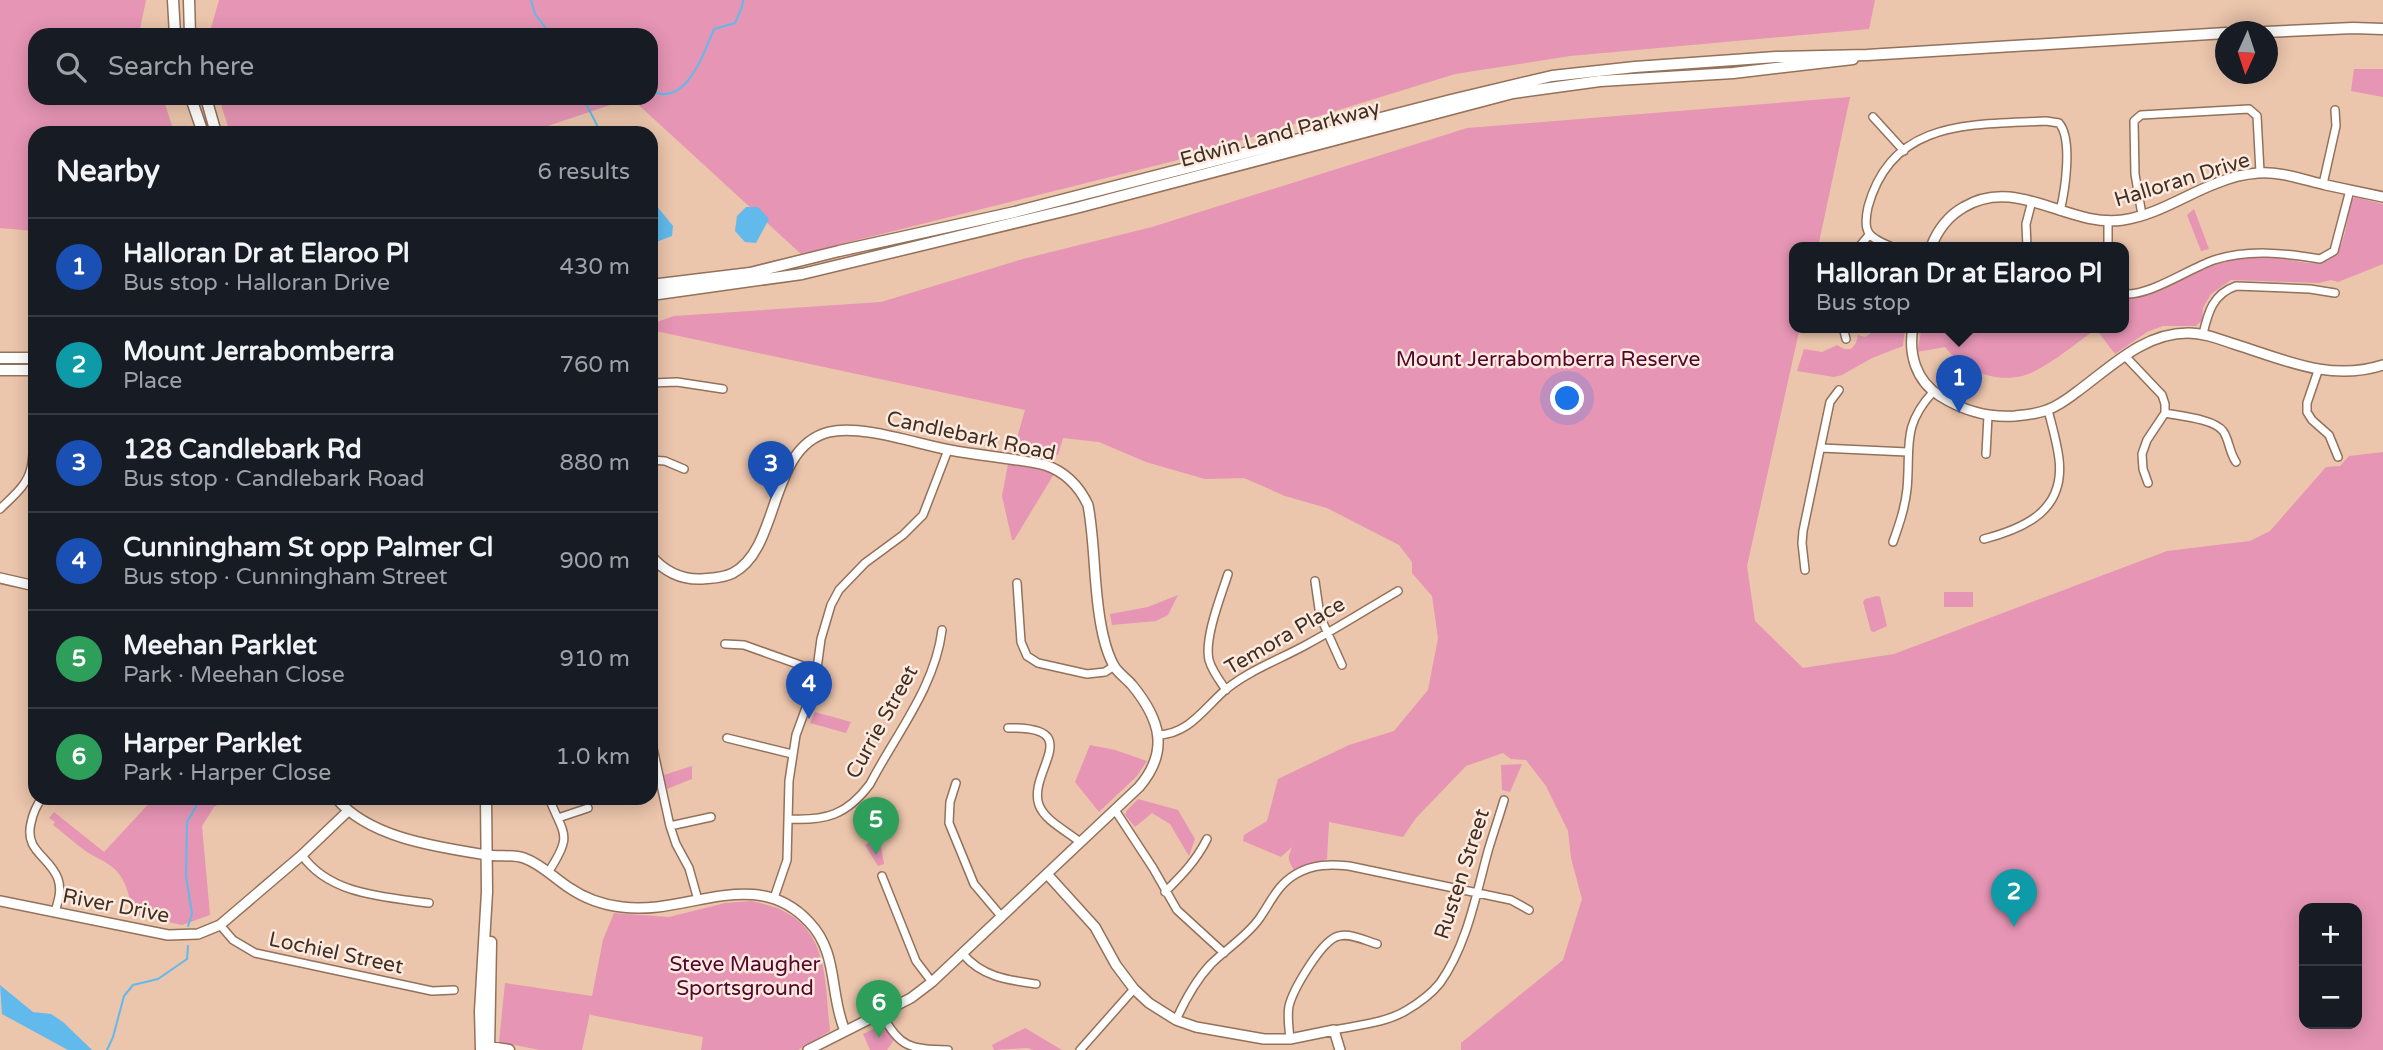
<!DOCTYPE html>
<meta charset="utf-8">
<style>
:root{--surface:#171b24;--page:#242831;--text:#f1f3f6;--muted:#9ea1a6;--line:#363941;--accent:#85b7cc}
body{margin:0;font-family:"Varela Round",sans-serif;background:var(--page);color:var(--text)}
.controls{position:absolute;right:21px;bottom:21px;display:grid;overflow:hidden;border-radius:14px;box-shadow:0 4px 18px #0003}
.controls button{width:63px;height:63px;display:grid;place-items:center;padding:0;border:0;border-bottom:2px solid var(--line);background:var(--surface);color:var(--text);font:35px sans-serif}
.compass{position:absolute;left:2215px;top:21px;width:63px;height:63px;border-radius:50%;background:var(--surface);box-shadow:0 4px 18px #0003;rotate:183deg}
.you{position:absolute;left:1568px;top:399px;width:24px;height:24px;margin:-18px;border:5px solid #fff;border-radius:50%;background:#1a73e8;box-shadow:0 0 0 10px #1a73e833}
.badge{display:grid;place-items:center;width:46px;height:46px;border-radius:50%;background:var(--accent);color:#fff;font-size:23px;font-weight:700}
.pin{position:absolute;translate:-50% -58px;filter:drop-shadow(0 2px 4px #0008)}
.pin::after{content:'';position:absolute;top:37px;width:24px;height:21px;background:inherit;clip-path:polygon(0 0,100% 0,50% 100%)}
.popup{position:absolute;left:1789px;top:242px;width:340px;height:91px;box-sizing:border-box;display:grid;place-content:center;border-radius:14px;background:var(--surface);filter:drop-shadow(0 2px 5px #0005);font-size:23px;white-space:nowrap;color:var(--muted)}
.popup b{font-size:26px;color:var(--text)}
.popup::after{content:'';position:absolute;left:50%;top:100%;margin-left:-14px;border:14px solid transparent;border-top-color:var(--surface)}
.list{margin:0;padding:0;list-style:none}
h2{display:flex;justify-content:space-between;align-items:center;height:91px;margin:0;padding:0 28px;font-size:30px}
h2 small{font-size:23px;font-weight:400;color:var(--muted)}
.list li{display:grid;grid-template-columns:46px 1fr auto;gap:21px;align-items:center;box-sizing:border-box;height:98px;padding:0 28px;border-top:2px solid var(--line)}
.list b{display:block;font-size:26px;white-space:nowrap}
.list p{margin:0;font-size:23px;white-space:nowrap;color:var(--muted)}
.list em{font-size:23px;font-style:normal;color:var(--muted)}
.icon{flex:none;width:38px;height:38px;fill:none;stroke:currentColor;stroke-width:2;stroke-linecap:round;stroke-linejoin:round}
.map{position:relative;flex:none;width:2383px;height:1050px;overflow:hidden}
.search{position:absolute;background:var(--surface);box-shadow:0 4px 18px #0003;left:28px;top:28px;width:630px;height:77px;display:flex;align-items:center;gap:18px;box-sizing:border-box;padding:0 24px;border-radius:21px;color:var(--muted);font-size:26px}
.panel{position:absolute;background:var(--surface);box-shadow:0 4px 18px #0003;left:28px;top:126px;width:630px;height:679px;border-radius:21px}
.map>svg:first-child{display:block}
.green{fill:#e695b4;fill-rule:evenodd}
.water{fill:#61baeb}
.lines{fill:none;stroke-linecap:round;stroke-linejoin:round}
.stream{stroke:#61baeb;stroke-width:2}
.minor-casing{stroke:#93715a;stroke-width:10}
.tertiary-casing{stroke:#93715a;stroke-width:12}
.secondary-casing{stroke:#93715a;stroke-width:13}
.minor{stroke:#fff;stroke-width:7}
.tertiary{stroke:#fff;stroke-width:9}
.secondary{stroke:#fff;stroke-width:10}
.labels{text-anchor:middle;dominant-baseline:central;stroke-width:5;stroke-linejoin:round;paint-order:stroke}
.street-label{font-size:21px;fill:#3f3026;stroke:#feeade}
.park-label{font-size:21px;fill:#53052f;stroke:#feeade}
</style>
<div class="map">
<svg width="2383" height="1050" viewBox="0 0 2383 1050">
<rect width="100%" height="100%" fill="#ebc5ac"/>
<path class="green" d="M0,0H146L140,29L142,35H35V98H163L174,132L35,133V231L0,228Z
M219,0H1875L1869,29L1570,56L1455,74L1174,161L801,254L631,98L527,133H230L219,98H651V35H209Z
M2354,69H2383V97L2351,91Z
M1850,97L1818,247H1794V327H1800L1747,566L1755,621L1803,668L1894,654L2167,551L2250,541L2270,531L2326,467L2340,466L2349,456L2383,452V1050H1461V1043L1563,960L1582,899L1571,858L1568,831L1546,786L1526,760L1511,759L1503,753L1466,766L1416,818L1403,837L1329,822L1327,859L1294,871C1288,857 1287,861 1292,847L1281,857L1243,841L1244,835L1267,821L1278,779L1349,745L1394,731L1428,690L1438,638L1432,596L1412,573V562L1399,545L1327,508L1285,496L1244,478L1205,479L1146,462L1099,442L1063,438L1058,455L1015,445L1025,410L651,330V324L674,316L881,302L1023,259L1152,227L1467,128ZM2304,908H2357V1024H2304Z
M2355,197L2383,204V264L2338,282L2331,280L2319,283L2231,280L2211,294L2203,308L2202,320L2196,326H2163L2147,332L2115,354L2096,329C2078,342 2043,371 2022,376C1993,383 1962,369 1945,347L1917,352L1922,327H2124V297C2141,299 2159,288 2174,281C2200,270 2227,258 2256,255C2277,253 2311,271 2330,259C2346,249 2347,217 2351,200Z
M2194,209L2209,249L2201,251L2187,215Z
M1890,327H1905L1903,346L1872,358L1842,375L1834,377L1797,371L1804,349L1822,352L1837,345L1844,349H1851L1856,343L1858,335L1865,337L1876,330Z
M1008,464L1043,470L1054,474L1014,540H1012L1002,496Z
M1944,592H1973V607H1944Z
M1178,595L1168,615L1156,621L1112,625L1110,614L1148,607Z
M1877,596L1880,597L1887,626L1874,632L1871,631L1863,602L1865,599Z
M815,712L851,722L846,733L810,723Z
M1090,745L1115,750L1147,761L1137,776L1099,812L1075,782Z
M1522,764L1510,792L1502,790L1501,765Z
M692,766V779L667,789L664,775Z
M154,798H230L214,807L202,826L210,915L182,925L132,914C130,897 126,877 111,866C103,860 95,857 87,852C75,844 64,833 53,825L55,822L49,818L54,812L104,852Z
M1138,799L1178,810L1195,839L1189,856L1170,824L1152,813L1135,827L1125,815L1127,810Z
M879,836L884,864L878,866L865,845Z
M752,901C763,904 774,906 783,911C830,933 825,989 830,1031L798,1050H701L703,1037L591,1015L590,1013L582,1050H540L499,1042L505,983L592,996L603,940L614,913L669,917L725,903Z
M882,1025L894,1040L887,1050H870L863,1034Z
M1025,1028L1062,1050H1033L1028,1048L994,1050L992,1045Z"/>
<path class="water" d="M651,199L673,226L672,236L651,244Z
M746,207H758L769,219L756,243L745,242L735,231L737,216Z
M0,985L33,1012L51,1014L63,1022L92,1050H68L2,1014Z"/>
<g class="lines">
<path class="stream" d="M531,0L535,14L551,35
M651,91C686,108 704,53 714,29L735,23L742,7L743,0
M583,98L597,125L595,133
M188,926L192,914L186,876L187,822L201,798
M107,1050L113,1037L124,996L133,985L158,979L187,959L188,946"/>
<g class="minor-casing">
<path id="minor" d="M1873,117L1904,151
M2323,184L2336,126L2335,110
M2142,215L2135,174L2134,121L2141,115L2249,109L2257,116L2260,172
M1859,247L1869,235
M1892,247C1869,237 1862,234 1868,207C1892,118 1973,125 2046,121L2059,123C2073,139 2065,191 2060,211
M2027,247L2026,224L2032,201
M2108,247V221
M2124,294C2150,296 2188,269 2214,260C2249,249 2284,253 2320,259L2334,251L2350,190
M1843,327L1846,339
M2203,334C2208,312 2213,294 2236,286L2310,289L2335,293
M2125,356L2162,395L2165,404V413L2147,440L2142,454L2143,469L2148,483
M2318,371L2307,403V412L2312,420L2329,435L2338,457
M651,383L677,382L723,389
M2165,413C2180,416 2214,419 2223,431C2229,439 2229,452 2236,462
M1821,448L1907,452
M1986,454L1988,416
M651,460L665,461L684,469
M0,509C12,497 27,486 31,468C33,459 33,449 35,440
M1984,539C2026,528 2065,510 2059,459C2057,442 2052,426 2048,410
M1893,542C1899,525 1905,508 1907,489C1911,447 1901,427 1933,392
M1805,570L1802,543L1803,531L1830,402L1839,390
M1315,581L1320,616L1342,665
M1017,583L1021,642L1027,656L1038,663L1087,674L1105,672L1114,666
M725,644L744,645L817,671
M1226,690C1220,681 1212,671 1209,660C1204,638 1221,596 1228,574
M1008,728C1088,726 1027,772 1039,805C1045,821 1067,831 1080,842
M1158,735C1188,734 1203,710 1224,691C1246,672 1278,660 1304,646C1336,629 1367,609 1398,591
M727,738L792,754
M651,739L670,826L676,844L689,868L698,900
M956,783L950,802L949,823L974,884L1001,916
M42,798C36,806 33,813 31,823C24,852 50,856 58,879C62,891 58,901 55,912
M549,798C564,836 573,834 549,871
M1115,810L1153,868L1177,910L1224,953
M558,818L588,808
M788,819C826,821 847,815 870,784C896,734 935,687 942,630
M670,826L711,817
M302,855C329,895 386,897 429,903
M882,876L916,961L932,982
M1165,892C1182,875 1196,861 1207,839
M774,898L787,860L789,781L796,735L815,683L821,639L831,605L839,590L865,563L903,535L923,515L948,450
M220,925L233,940L255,953L432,991L454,990
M963,954C982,977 1008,980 1036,984
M882,1014C899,1048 911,1049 948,1050
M1176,1020C1185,1000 1196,980 1211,964C1226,949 1246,937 1259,919C1271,902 1277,885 1296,874C1313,864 1331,864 1349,866L1511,900L1529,910
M1334,1030C1358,1025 1386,1023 1407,1010C1419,1003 1431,994 1440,983C1467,945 1476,895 1488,851C1493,834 1499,817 1504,800
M1290,1039C1289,1028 1287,1017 1289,1006C1293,990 1322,939 1339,936C1351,933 1366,941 1377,944
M1080,1050L1134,989"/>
</g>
<g class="tertiary-casing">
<path id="tertiary" d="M1931,247C1938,229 1948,216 1964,207C2017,175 2068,228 2123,220C2157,215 2185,195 2217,183C2229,178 2244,174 2258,173C2280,171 2304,180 2326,185C2345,189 2364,193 2383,197
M1913,327C1908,354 1916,381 1940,396C1964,411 1987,418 2015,416C2025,415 2037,414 2047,410C2058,406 2069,398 2078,391C2112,366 2144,333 2188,333C2204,333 2219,339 2234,344C2285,360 2330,382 2383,365
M651,556C664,571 681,580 702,579C712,578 724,578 733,573C781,548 768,447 829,432C861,424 917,444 950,450C981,456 1014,458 1045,465C1066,472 1079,486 1088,505C1096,548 1093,593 1103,635C1105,644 1109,657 1114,666C1118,673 1127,679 1132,685C1160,719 1170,751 1139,787L932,982L911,998L808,1050
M0,578L35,586
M336,798C369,838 437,847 487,855C499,857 512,854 524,858C541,864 553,877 568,887C584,898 603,905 622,907C687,916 755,864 809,922C839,953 829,994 845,1031
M1047,874L1095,927L1116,965L1134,989L1149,1003L1176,1020L1196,1027L1264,1039H1290L1334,1030L1340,1050
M0,901L168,935L198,934L220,925L302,855L348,811"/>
</g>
<g class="secondary-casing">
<path id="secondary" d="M173,0L175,35
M189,0L190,35
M2265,32L2353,28L2383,29
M191,98L203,133
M206,98L216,133
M651,285L750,273L839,251L1015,212L1451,100L1552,76L1635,67L1776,57L1867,55L2226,33
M651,295L802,274L1076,208L1513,93L1600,81L1733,73L1853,59
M0,358H35
M0,370H35
M484,1046L509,1050
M481,1050L480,1011L487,892L486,798
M489,1050L491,942"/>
</g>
<use href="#minor" class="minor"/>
<use href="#tertiary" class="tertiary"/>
<use href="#secondary" class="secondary"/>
</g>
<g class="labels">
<g class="street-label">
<text transform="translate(1280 134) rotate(-15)">Edwin Land Parkway</text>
<text transform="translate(2182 180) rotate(-17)">Halloran Drive</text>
<text transform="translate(971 436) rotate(12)">Candlebark Road</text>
<text transform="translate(1285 636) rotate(-30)">Temora Place</text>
<text transform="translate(882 722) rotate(-61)">Currie Street</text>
<text transform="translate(1462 874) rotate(-72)">Rusten Street</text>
<text transform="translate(116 906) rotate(11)">River Drive</text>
<text transform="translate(336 953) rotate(12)">Lochiel Street</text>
</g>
<g class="park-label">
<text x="1548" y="359">Mount Jerrabomberra Reserve</text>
<text x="745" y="964">Steve Maugher<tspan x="745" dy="24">Sportsground</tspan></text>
</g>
</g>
</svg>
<div class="controls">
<button>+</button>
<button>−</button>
</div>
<svg class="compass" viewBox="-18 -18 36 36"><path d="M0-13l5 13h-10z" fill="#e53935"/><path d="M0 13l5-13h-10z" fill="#9ea1a6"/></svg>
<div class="you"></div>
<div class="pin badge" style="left:1959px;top:413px;background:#1a4fb4">1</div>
<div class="popup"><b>Halloran Dr at Elaroo Pl</b>Bus stop</div>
<div class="pin badge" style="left:2014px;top:927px;background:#0f9aa8">2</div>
<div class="pin badge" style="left:771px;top:499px;background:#1a4fb4">3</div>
<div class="pin badge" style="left:809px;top:719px;background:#1a4fb4">4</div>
<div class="pin badge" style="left:876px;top:855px;background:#2e9e5b">5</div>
<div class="pin badge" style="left:879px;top:1038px;background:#2e9e5b">6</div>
<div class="search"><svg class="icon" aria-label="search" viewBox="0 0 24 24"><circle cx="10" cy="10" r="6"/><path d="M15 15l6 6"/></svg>Search here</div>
<section class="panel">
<h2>Nearby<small>6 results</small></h2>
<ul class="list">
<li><span class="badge" style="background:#1a4fb4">1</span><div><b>Halloran Dr at Elaroo Pl</b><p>Bus stop · Halloran Drive</p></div><em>430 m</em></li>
<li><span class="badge" style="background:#0f9aa8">2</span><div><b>Mount Jerrabomberra</b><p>Place</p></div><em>760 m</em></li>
<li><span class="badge" style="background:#1a4fb4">3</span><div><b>128 Candlebark Rd</b><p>Bus stop · Candlebark Road</p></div><em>880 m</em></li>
<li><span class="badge" style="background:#1a4fb4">4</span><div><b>Cunningham St opp Palmer Cl</b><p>Bus stop · Cunningham Street</p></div><em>900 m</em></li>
<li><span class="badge" style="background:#2e9e5b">5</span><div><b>Meehan Parklet</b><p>Park · Meehan Close</p></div><em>910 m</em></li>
<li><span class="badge" style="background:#2e9e5b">6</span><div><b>Harper Parklet</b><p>Park · Harper Close</p></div><em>1.0 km</em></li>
</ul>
</section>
</div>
